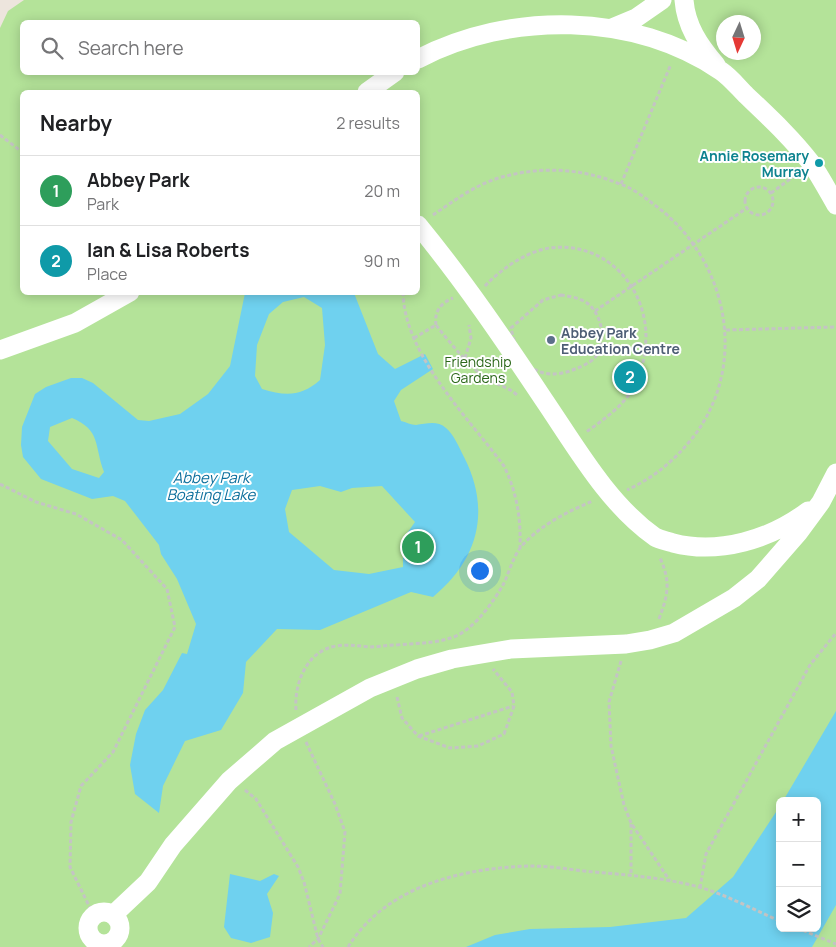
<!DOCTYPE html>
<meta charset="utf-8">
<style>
:root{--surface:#fff;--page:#f6f6f6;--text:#202124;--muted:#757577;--line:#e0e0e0;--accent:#3c65fa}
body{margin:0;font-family:Manrope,sans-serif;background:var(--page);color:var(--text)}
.controls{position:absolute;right:15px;bottom:15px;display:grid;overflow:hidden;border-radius:8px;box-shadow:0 2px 12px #0003}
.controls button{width:45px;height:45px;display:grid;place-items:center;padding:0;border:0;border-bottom:1px solid var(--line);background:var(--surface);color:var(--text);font:25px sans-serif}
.compass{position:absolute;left:716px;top:15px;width:45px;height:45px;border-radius:50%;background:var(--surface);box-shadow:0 2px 12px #0003;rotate:184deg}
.you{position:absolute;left:479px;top:570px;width:18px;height:18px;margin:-12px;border:4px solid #fff;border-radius:50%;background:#1a73e8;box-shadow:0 0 0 8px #1a73e833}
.badge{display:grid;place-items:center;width:32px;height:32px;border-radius:50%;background:var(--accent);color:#fff;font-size:16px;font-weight:700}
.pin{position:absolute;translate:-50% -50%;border:2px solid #fff;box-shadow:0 1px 5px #0006}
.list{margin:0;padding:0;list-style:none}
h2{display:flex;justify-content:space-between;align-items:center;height:65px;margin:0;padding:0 20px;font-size:21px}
h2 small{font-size:16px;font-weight:400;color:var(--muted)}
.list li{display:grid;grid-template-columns:32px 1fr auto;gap:15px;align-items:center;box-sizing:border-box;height:70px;padding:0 20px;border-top:1px solid var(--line)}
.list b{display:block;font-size:19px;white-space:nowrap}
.list p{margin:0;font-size:16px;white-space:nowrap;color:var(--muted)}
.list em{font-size:16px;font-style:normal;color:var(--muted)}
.icon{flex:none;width:28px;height:28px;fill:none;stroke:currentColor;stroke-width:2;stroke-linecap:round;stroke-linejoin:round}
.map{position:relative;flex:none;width:836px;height:947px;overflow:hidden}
.search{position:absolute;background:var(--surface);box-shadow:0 2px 12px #0003;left:20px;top:20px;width:400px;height:55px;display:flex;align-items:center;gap:12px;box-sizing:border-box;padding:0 18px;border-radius:8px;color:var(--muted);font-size:19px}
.panel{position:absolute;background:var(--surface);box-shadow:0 2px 12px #0003;left:20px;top:90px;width:400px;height:205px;border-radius:8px}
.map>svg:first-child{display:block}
.green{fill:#b4e399;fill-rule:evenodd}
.water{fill:#6fd1ef;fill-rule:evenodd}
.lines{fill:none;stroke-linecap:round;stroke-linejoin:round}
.path{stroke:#c4c4c4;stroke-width:3;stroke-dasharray:4 2.5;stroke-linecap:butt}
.minor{stroke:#fff;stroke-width:19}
.culture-dot{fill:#0f9aa8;stroke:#fff;stroke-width:2}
.service-dot{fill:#5c6f8a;stroke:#fff;stroke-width:2}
.labels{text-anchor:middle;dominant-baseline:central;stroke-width:4;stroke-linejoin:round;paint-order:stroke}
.culture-label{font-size:14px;font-weight:bold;fill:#0d838f;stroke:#fff;text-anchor:end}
.service-label{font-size:14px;font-weight:bold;fill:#4e5e75;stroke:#fff;text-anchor:start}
.park-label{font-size:14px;fill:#2c681a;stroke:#fff}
.water-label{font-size:15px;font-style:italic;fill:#0d6f9c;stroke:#fff}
</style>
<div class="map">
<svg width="836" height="947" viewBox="0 0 836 947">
<rect width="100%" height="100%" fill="#ede5dd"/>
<path class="green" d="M24,0H836V947H0V28L8,11ZM22,22H418V72H22ZM724,22H754V52H724ZM22,92H418V292H22ZM780,801H817V928H780Z"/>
<path class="water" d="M245,293H354L378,354L395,369L425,354L433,369L401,390L394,401L401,421C406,422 411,425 416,425C426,424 437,420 446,428C454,435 459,447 464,457C491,510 479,559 433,597L411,592L320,630L277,629L246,662L243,693L221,730L185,741L163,786L159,813L135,794L130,765L136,734L145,710L163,690L182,653L187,654L196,624L177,579L161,554L159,545L125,501L113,496L92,499L41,479L23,457L21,445L22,427L35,394L46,387L71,378H82L93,383L138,420L149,421L180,414L208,394L230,366ZM304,297L322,308L325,345L320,380C301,397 285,396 262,389L255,376L257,345L269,314L283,302ZM72,418C101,430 94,445 104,472L99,478L72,469L48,441L50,427ZM320,486L341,492L352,488L382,486L415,522L403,539V567L369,574L334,570L289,532L285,509L292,490Z
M836,711V905L812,947H466L495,935L530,929L610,927L686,918L733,877L780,806V928H817V801H783Z
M230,874L260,881L274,874L279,876L267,894L273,913L270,937L251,943L231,938L224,927Z"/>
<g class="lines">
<path class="path" d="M0,135L22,152
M621,184L671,64
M745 201a14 14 0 1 1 28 0a14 14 0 1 1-28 0Z
M771,193L797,174
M433,215C455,200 479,182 506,176C544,166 584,169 620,184C632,188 643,196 652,203C727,256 750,362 694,436C675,460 655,477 627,490
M485,286C501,269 527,251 550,248C604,241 646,285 646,337C645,356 642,375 631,392C620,408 602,421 586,432
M403,292C404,355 468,417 504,466C517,493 521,518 520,548
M561,295C569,296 580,298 587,303C601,313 607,339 597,355C592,362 583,366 575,369C539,384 518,364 511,328L543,300Z
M595,311L747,208
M436,325C434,311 441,303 453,298
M726,330L836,327
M414,338L436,325C450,343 466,362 484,377C495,385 508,386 518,396
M465,358L471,338L469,325
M0,484L36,502L76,514L122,540L167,589L175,627L113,752L81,786L71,822L70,867L94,916
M659,619C668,595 671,582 660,558
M621,661L609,702L611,746L624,805L631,823L670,881
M397,697L402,718L418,736L450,748L478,746L504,734L514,706L512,692L493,669
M296,710C294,684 306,651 336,646C348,644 358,646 370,647C378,647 387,645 396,645C417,643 436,644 456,636C476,627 494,601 504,583C509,572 513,558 520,548C537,527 568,511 593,501
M419,736L513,706
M306,742L335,804L345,832L340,894L318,939L309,947
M245,790L256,799L298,867L304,882L318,939L323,947
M631,873V824
M700,888L706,854L810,665L836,633
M797,928L836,944
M113,941L119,947
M348,947C386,886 462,868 530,866C551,866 573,870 594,872C630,875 665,878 699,887C727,895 754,910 780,921"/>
<path class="minor" d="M684,0C686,26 699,45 716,65
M612,28L636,18L662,0
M418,59C510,11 633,12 721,71C730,77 738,87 746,95C768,116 792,138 811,163C820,176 828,191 836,205
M367,92L395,72
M418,225C464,281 504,340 544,400C576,447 608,504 655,537C660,540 668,541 673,543C719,555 771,539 808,511
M0,350L75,323L130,292
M88 928a16 16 0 1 1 32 0a16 16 0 1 1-32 0Z
M113,915L148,882L173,845L229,781L275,741L370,688L417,669L452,659L511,649L626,644L650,640L674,633L734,598L758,579L799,532L821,502L836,473"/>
</g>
<circle class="culture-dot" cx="819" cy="163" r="5"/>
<circle class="service-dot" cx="551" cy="340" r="5"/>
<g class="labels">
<g class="culture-label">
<text x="809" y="155">Annie Rosemary<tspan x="809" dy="16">Murray</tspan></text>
</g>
<g class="service-label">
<text x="561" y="332">Abbey Park<tspan x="561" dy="16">Education Centre</tspan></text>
</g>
<g class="park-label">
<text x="478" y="361">Friendship<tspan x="478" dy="16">Gardens</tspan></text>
</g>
<g class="water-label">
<text x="211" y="477">Abbey Park<tspan x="211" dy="17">Boating Lake</tspan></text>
</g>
</g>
</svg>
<div class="controls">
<button>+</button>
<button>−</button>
<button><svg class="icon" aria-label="layers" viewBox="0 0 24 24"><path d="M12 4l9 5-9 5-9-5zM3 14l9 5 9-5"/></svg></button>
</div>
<svg class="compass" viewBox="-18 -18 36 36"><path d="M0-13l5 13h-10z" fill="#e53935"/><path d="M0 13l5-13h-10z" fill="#757577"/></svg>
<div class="you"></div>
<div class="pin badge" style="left:418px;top:547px;background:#2e9e5b">1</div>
<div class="pin badge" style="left:630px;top:377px;background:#0f9aa8">2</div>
<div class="search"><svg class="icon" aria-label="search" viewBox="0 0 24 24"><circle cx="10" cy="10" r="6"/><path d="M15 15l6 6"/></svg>Search here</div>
<section class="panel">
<h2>Nearby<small>2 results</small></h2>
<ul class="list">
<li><span class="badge" style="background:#2e9e5b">1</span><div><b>Abbey Park</b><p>Park</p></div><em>20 m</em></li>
<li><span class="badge" style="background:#0f9aa8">2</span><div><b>Ian &amp; Lisa Roberts</b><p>Place</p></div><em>90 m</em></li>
</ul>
</section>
</div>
